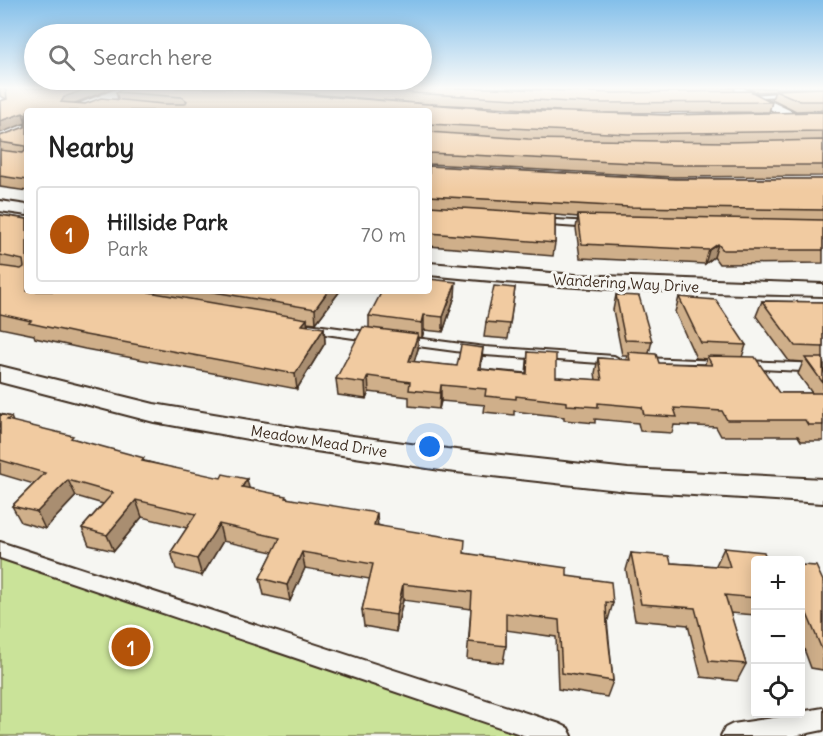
<!DOCTYPE html>
<meta charset="utf-8">
<style>
:root{--surface:#fff;--page:#f6f6f6;--text:#222;--muted:#767676;--line:#e0e0e0;--accent:#b45309}
body{margin:0;font-family:Delius,sans-serif;background:var(--page);color:var(--text)}
.controls{position:absolute;right:18px;bottom:18px;display:grid;overflow:hidden;border-radius:6px;box-shadow:0 3px 15px #0003}
.controls button{width:54px;height:54px;display:grid;place-items:center;padding:0;border:0;border-bottom:2px solid var(--line);background:var(--surface);color:var(--text);font:30px sans-serif}
.you{position:absolute;left:430px;top:447px;width:21px;height:21px;margin:-15px;border:4px solid #fff;border-radius:50%;background:#1a73e8;box-shadow:0 0 0 9px #1a73e833}
.badge{display:grid;place-items:center;width:39px;height:39px;border-radius:50%;background:var(--accent);color:#fff;font-size:20px;font-weight:700}
.pin{position:absolute;translate:-50% -50%;border:3px solid #fff;box-shadow:0 2px 6px #0006}
.list{margin:0;padding:0;list-style:none}
h2{display:flex;justify-content:space-between;align-items:center;height:78px;margin:0;padding:0 24px;font-size:26px}
h2 small{font-size:20px;font-weight:400;color:var(--muted)}
.list li{display:grid;grid-template-columns:39px 1fr auto;gap:18px;align-items:center;box-sizing:border-box;height:96px;margin:0 12px 12px;padding:0 12px;border:2px solid var(--line);border-radius:6px}
.list b{display:block;font-size:22px;white-space:nowrap}
.list p{margin:0;font-size:20px;white-space:nowrap;color:var(--muted)}
.list em{font-size:20px;font-style:normal;color:var(--muted)}
.icon{flex:none;width:33px;height:33px;fill:none;stroke:currentColor;stroke-width:2;stroke-linecap:round;stroke-linejoin:round}
.map{position:relative;flex:none;width:823px;height:736px;overflow:hidden}
.search{position:absolute;background:var(--surface);box-shadow:0 3px 15px #0003;left:24px;top:24px;width:408px;height:66px;display:flex;align-items:center;gap:15px;box-sizing:border-box;padding:0 21px;border-radius:33px;color:var(--muted);font-size:22px}
.panel{position:absolute;background:var(--surface);box-shadow:0 3px 15px #0003;left:24px;top:108px;width:408px;height:186px;border-radius:6px}
.map>svg:first-child{display:block}
.green{fill:#cae399;stroke:#82865c;stroke-width:1.5}
.lines{fill:none;stroke-linecap:round;stroke-linejoin:round}
.lane-casing{stroke:#3b2a1e;stroke-width:4}
.street-casing{stroke:#3b2a1e;stroke-width:4}
.secondary-casing{stroke:#3b2a1e;stroke-width:5}
.lane{fill:#f6f6f2;fill-rule:evenodd}
.street{fill:#f6f6f2;fill-rule:evenodd}
.secondary{fill:#f6f6f2;fill-rule:evenodd}
.wall{fill:#cfaf8a;stroke:#3b2a1e;stroke-width:1.5;fill-rule:evenodd}
.shaded-wall{fill:#a98e71;stroke:#3b2a1e;stroke-width:1.5}
.building{fill:#f1cba1;stroke:#3b2a1e;stroke-width:1.5}
.labels{text-anchor:middle;dominant-baseline:central;stroke-width:6;stroke-linejoin:round;paint-order:stroke}
.street-label{font-size:15px;fill:#3b2a1e;stroke:#f6f6f2}
</style>
<div class="map">
<svg width="823" height="736" viewBox="0 0 823 736">
<rect width="100%" height="100%" fill="#f6f6f2"/>
<filter id="ink" filterUnits="userSpaceOnUse"><feTurbulence type="fractalNoise" baseFrequency=".0167" numOctaves="2"/><feDisplacementMap in="SourceGraphic" scale="12" xChannelSelector="R" yChannelSelector="G"/><feConvolveMatrix kernelMatrix="1 2 1 2 8 2 1 2 1" color-interpolation-filters="sRGB"/></filter>
<g filter="url(#ink)">
<path class="green" d="M0,558L525,736H0Z"/>
<g class="lines">
<g class="lane-casing">
<path id="lane" d="M823,90V94L741,98L738,96Z
M537,219L593,222L598,225L593,228L534,224L532,222Z
M308,324L375,333L381,337L375,341L304,331L302,328L304,325Z
M400,336L485,347L614,356L621,360L614,364L485,355L395,343L394,340Z
M642,358L722,361L729,365L722,369L637,365L635,362Z
M744,361L823,364V372L739,368L737,365Z
M0,542L560,724L568,728L572,736H526L0,558Z
M823,708V730L794,736H721L725,728L733,724L800,714V712Z"/>
</g>
<g class="street-casing">
<path id="street" d="M730,88H743L823,126V135L731,90Z
M0,201L27,205V215L0,211Z
M429,263L576,275L823,284V296C691,293 560,289 429,275Z
M0,366L154,404L309,430L447,449L628,469L823,479V503L628,491L447,471L309,450L154,422L0,382Z"/>
</g>
<g class="secondary-casing">
<path id="secondary" d="M119,88H138L136,91L88,111H66L68,108Z"/>
</g>
<use href="#lane" class="lane"/>
<use href="#street" class="street"/>
<use href="#secondary" class="secondary"/>
</g>
<path class="wall" d="M0,88L75,103L85,104L118,99L116,92H270L426,104L244,88H735L734,91L772,102L769,112L604,113L666,115L823,112V176L672,177L429,164V111H27V191L0,187V136L25,127V123L0,133V101L7,99L0,96ZM430,104L492,107L560,111L507,110Z
M747,88H823V110L796,111L772,99L775,91L756,92Z
M429,166L675,179H823V263L719,264L714,257L705,264L580,258L576,228L578,217L555,215V243L553,256L429,246Z
M0,215L27,219V291H340L316,323L307,322L308,326L324,328L325,343L297,389L85,349L35,338L34,335L0,328Z
M515,288L508,339L484,337L486,322Z
M616,295L652,341L649,353L659,363L705,364L706,359L696,358L675,312L679,297L746,345L742,357L779,393H812L798,374L803,362L789,361L756,316L762,301L823,302V441H801L798,436H721L716,427L674,425L672,433L640,431L638,423L595,419V423L564,420V417L514,411V415L484,412L485,405L441,401L439,409L409,406V397L369,392L366,399L338,395L336,379L369,328V316L455,296L443,332L424,330L422,338L418,337V349L414,362L457,366L483,348L481,369L526,373L528,352L556,377L596,380L595,373L598,358L626,360L627,355H622L613,310Z
M0,414L11,417L13,422L74,439L145,461L287,498L378,525L464,553L567,576L613,603L608,620H607L613,681L607,697L558,689L556,637L506,630V646L503,663L467,659L471,609L403,600L396,632L364,626L362,610L370,579L305,568L290,601L264,595L260,578L273,552L223,541L202,576L176,569L171,552L187,528L142,517L114,551L89,545L82,528L103,504L76,496L45,529L21,522L12,506L34,484L0,474Z
M724,548L756,561V615L730,613L746,664L737,681L701,677L688,625L635,620L626,570L631,553L671,563L717,566L716,565Z
M801,565L823,581V670L811,668L801,641Z"/>
<path class="shaded-wall" d="M88,88H114L67,106L61,102L64,97Z
M23,113L26,123L0,133V121Z
M718,244L714,257L705,264L709,250Z
M456,282L455,296L443,332V317Z
M328,291H340L316,323L315,309Z
M424,315V330L422,338V323Z
M307,319L308,334L302,325Z
M324,328L325,343L297,389L295,374Z
M418,334V349L409,377V361Z
M368,376L369,392L366,399L365,383Z
M441,385V401L439,409L440,393Z
M247,479L251,496L242,487Z
M68,480L76,496L45,529L37,512Z
M136,500L142,517L114,551L107,535Z
M377,513L378,530L374,525Z
M219,524L223,541L202,576L197,559Z
M302,552L305,568L290,601L287,585Z
M403,584V600L396,632V615Z"/>
<path class="building" d="M0,88H88L64,97L61,102L85,104L101,98L163,104H185L187,101L182,97L116,92L126,88H224L270,92L507,110L666,115L823,112V131L628,134L429,124V111H27V180L0,176V150L23,153L25,151V146L0,142V136L25,127L26,115L23,113L0,121V101L7,99L6,90Z
M347,88H493L613,93L750,91L772,102L588,103L428,94Z
M823,88V101H800L775,90Z
M429,132L528,139L727,142L823,140V165H675L429,153Z
M429,166L675,179H823V210L629,207L429,196Z
M429,206L555,214V243L429,233Z
M0,215L27,219V291H143L307,319L302,325L324,328L295,374L80,334L29,323L31,321L0,314V266L21,269L24,267L23,260L0,255Z
M578,215L823,220V250H723L718,244L709,250L582,244Z
M429,279L456,282L443,317L424,315L422,323L369,316L382,291H429Z
M494,286L515,288L510,324L486,322Z
M208,291H328L315,309Z
M616,295L639,296L652,341L625,340Z
M679,297L716,300L746,345L701,343Z
M762,301L823,302V347L795,346Z
M363,327L418,334L409,361L457,366L461,345L483,348L479,369L527,374L528,352L556,354V377L602,380L598,358L630,360L628,352L656,354L659,363L712,365L707,356L755,357L779,393H823V425H808L805,420H727L722,411L674,408L677,417L644,415L642,407L598,403V407L567,405V402L516,396V399L485,396L486,389L441,385L440,393L409,390L410,382L368,376L365,383L336,379Z
M805,358H823V383Z
M0,414L11,417L7,420L73,436L71,438L144,458L142,461L221,478L223,474L247,479L242,487L286,496L285,498L377,513L374,525L465,540L464,553L567,568V576L611,582L613,603L606,602L607,626L613,681L562,673L559,620L506,613V646L469,642L472,592L403,584L396,615L362,610L373,564L302,552L287,585L260,578L280,538L219,524L197,559L171,552L196,514L136,500L107,535L82,528L113,493L68,480L37,512L12,506L45,473L0,460Z
M724,548L764,552L767,561H756V598L725,595L746,664L709,661L695,608L641,604L631,553L669,556L671,563L730,567Z
M801,565L816,566L823,581V652L802,602H801Z"/>
</g>
<linearGradient id="sky" x2="0" y2="1"><stop stop-color="#83bfea"/><stop offset="0.46" stop-color="#fbfbf9"/><stop offset="1" stop-color="#fbfbf9" stop-opacity="0"/></linearGradient>
<rect width="823" height="191" fill="url(#sky)"/>
<g class="labels">
<g class="street-label">
<text transform="translate(626 283) rotate(3)">Wandering Way Drive</text>
<text transform="translate(319 441) rotate(9)">Meadow Mead Drive</text>
</g>
</g>
</svg>
<div class="controls">
<button>+</button>
<button>−</button>
<button><svg class="icon" aria-label="locate" viewBox="0 0 24 24"><circle cx="12" cy="12" r="6"/><path d="M12 2v4M12 18v4M2 12h4M18 12h4"/></svg></button>
</div>
<div class="you"></div>
<div class="pin badge" style="left:131px;top:647px">1</div>
<div class="search"><svg class="icon" aria-label="search" viewBox="0 0 24 24"><circle cx="10" cy="10" r="6"/><path d="M15 15l6 6"/></svg>Search here</div>
<section class="panel">
<h2>Nearby<small></small></h2>
<ul class="list">
<li><span class="badge">1</span><div><b>Hillside Park</b><p>Park</p></div><em>70 m</em></li>
</ul>
</section>
</div>
